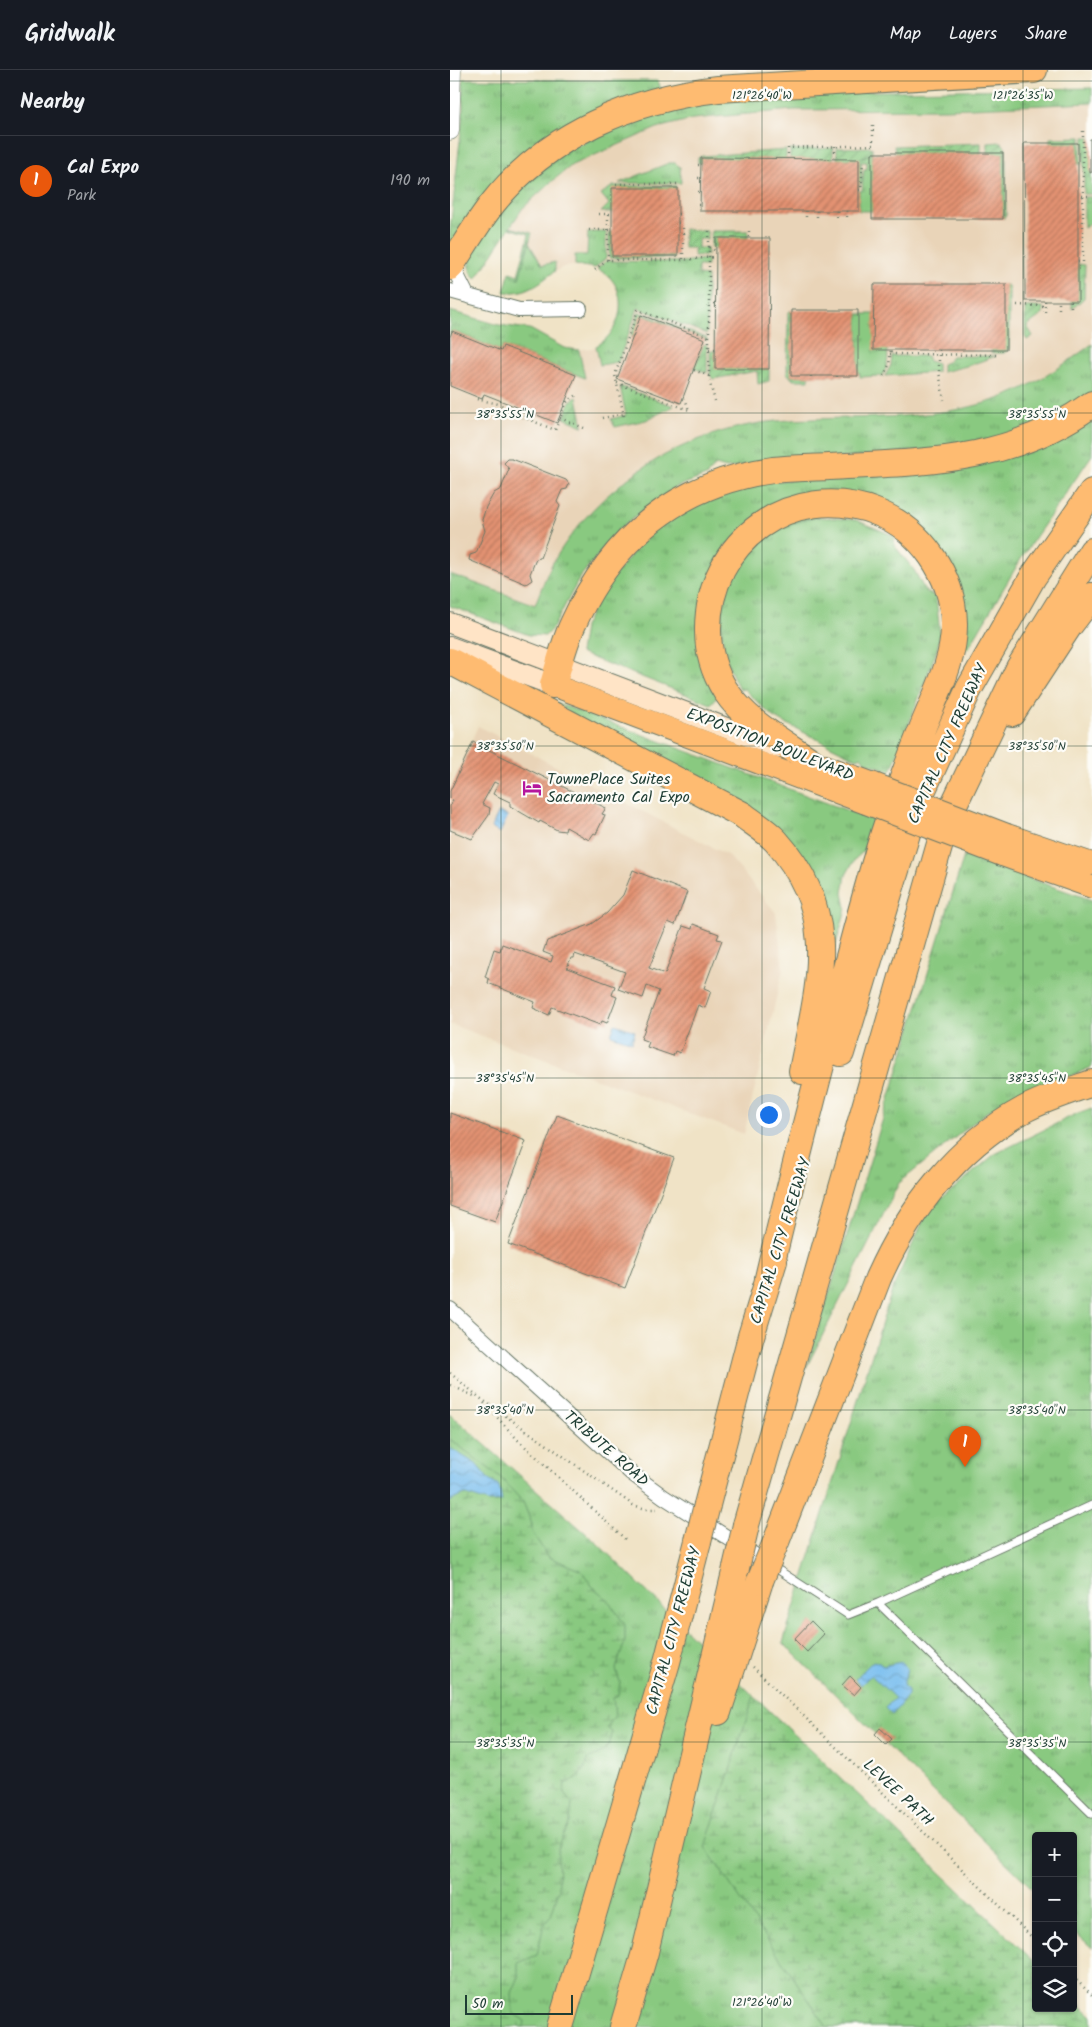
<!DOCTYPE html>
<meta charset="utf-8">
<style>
:root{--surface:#171b24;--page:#242831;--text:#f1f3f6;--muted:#9ea1a6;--line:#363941;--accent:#ea580c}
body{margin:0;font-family:Kalam,sans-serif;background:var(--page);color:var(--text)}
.controls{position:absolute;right:15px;bottom:15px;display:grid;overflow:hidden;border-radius:5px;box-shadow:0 1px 4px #0004}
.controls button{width:45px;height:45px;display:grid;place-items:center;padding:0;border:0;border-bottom:1px solid var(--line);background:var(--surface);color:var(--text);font:25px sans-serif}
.scale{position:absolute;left:15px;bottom:12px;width:108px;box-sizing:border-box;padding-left:5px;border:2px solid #1f3d34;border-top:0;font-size:14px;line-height:18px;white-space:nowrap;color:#1f3d34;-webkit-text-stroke:4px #fdfcf7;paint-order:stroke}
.you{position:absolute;left:318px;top:1044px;width:18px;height:18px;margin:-12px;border:4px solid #fff;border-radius:50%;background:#1a73e8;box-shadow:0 0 0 8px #1a73e833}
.badge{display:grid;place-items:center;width:32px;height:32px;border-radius:50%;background:var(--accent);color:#fff;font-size:16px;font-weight:700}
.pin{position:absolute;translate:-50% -41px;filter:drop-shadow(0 1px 2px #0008)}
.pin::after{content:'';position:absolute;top:26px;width:18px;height:15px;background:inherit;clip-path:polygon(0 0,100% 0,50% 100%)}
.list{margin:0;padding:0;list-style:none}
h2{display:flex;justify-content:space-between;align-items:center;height:65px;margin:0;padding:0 20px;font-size:21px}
h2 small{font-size:16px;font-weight:400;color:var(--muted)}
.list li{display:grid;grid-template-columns:32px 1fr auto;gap:15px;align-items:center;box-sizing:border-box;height:90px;padding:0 20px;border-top:1px solid var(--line)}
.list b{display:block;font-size:19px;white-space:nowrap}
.list p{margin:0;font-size:16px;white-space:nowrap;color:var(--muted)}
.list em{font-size:16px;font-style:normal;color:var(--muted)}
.icon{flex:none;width:28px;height:28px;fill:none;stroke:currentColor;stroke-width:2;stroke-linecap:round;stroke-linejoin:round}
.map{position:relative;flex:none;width:642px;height:1957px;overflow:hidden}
header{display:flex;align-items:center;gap:30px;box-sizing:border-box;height:70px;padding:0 25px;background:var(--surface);border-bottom:1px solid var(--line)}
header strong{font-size:24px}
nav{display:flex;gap:28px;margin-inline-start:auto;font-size:18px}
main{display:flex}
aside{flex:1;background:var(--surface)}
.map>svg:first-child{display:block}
.built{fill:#e9d4b8}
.grass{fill:url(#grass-tufts);stroke:#54835a}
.wetland{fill:url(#wetland-marsh);stroke:#54835a}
.garden{fill:url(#garden-furrows);stroke:#54835a}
.water{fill:url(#water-waves);stroke:#4c7e92}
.building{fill:url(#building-hatch)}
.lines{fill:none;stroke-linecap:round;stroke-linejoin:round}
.service-casing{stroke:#687767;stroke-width:9}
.minor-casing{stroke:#687767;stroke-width:16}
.tertiary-casing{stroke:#687767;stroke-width:19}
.secondary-casing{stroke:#687767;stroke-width:22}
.primary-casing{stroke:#687767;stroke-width:24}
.motorway-casing{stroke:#687767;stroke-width:28}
.path{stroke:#687767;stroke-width:2.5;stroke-dasharray:1 4;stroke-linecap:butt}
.service{stroke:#fff;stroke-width:7}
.minor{stroke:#fff;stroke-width:14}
.tertiary{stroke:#fff;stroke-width:18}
.secondary{stroke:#ffe4c6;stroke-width:20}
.primary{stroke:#febb71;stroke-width:22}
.motorway{stroke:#febb71;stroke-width:26}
.primary-bridge-casing{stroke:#687767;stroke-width:24;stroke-linecap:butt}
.motorway-bridge-casing{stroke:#687767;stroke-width:28;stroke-linecap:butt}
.primary-bridge{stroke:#febb71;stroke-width:22}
.motorway-bridge{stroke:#febb71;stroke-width:26}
.ticks{fill:none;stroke:#1f3d34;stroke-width:1;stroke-opacity:0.45}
.labels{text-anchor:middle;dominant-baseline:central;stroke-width:4.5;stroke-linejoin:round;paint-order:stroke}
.street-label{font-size:16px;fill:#1f3d34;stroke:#fdfcf7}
.poi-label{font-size:16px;fill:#1f3d34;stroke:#fdfcf7;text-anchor:start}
.ticks-label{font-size:12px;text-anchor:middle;fill:#1f3d34;stroke:#fdfcf7;stroke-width:4.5;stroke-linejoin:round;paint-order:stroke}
</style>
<header>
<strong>Gridwalk</strong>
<nav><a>Map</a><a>Layers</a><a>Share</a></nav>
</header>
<main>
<aside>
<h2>Nearby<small></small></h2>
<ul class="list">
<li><span class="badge">1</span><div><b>Cal Expo</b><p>Park</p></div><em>190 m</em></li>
</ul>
</aside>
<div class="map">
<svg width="642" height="1957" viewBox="0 0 642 1957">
<defs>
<pattern id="grass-tufts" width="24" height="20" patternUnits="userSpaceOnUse" patternTransform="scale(1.25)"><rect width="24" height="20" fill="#89c980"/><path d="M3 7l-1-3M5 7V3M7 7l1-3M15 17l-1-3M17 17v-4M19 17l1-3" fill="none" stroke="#6fa46a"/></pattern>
<pattern id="wetland-marsh" width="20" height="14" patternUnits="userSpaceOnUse" patternTransform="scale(1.25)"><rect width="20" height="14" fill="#89c980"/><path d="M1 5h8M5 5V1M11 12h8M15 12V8" fill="none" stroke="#6fa46a"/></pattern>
<pattern id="garden-furrows" width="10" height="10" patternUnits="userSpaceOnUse" patternTransform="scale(1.25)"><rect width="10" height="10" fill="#89c980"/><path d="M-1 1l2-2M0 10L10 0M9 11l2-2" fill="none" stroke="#6fa46a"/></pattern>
<pattern id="water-waves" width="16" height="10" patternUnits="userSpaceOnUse" patternTransform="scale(1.25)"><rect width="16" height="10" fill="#78beef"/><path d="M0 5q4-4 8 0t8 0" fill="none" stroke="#629cc2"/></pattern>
<pattern id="building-hatch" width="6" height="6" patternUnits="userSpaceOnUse" patternTransform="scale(1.25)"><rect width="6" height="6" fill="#e39272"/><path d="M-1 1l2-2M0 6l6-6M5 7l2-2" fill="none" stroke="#b7785e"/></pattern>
</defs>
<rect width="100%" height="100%" fill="#fdfcf7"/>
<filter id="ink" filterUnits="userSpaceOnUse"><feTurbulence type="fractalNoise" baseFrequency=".02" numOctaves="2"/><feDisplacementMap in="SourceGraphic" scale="10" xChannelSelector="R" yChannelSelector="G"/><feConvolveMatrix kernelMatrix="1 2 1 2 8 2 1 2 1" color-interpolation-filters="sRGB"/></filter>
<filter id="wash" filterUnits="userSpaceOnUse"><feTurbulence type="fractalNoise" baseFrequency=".0096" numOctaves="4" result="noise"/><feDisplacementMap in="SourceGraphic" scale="20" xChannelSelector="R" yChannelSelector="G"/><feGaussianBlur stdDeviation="1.12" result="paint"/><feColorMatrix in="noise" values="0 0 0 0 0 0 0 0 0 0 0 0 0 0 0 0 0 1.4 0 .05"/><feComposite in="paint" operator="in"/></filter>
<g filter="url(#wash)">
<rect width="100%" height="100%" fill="#f0e3c6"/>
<path class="built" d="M642,33V274L632,282L593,308L548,329L522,336L466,344L326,351L297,356L196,396L166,416L142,440L100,498L85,535L0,504V242L49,255L80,259L114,278L125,280L142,278L154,272L166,258L169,248V225L162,211L151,201L135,195L113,197L75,221L54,222L60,202L68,205L79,164L59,158L72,139L122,95L207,58L243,49L278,44L343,40L496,39Z
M28,656L279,786L326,843L333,899L294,1064L0,954V719Z"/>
<path class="grass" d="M13,9L208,11L211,19L175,33L0,180V161L13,43Z
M642,18V33L496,39L343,40L243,49L207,58L122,95L100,113L72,139L26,209L21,203L19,191L51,137L112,82L217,36L374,22Z
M634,67H640L642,124H634Z
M422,83V141H409V121H412L414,99H417V92H411L412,110L409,118V89Z
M219,93H225L230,97L231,113H169Z
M634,127H642V152L634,158Z
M138,162H156V188L145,198L125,195V185H137Z
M79,173L92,195L105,192V201C88,214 77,224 54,222L59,205L69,208Z
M257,189V196H248V205L257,206V264L188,238L168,292L150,295L146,276C175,261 181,213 147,199L156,191L231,192Z
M0,241L49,255L80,259L114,278L129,280L135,308L53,276L51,281L3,261L0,267Z
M408,244H424C433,267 445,285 432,306L410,307V304L408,303Z
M642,274V323L617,340L533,375L276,398L266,395L256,406L228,416L209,428L171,457L130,507L103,558L95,566L79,565L0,536V504L85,535C90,522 95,508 101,496C147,414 233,360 327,351C400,345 478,353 548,329C582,317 613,296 642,274Z
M442,286H477L479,291L487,294V302L435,306L441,295Z
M502,286H546L517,296L492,302V294L499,291Z
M170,316L224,336L196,350L165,357L161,349L176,345Z
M642,343V385L572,487L518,579L513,576L514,546L419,429L275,475L267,627L261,634L130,583L134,557L149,525L200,461L282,415L452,400Z
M370,447L406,450L442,465L445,468L444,475L464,500L475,521L486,527L490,564L487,580L441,701L415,692L411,686L407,689L323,647L294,619L290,620C247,547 283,459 370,447Z
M104,632L423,750L415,780L405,789L396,805L393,823L396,838L376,911L360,802Z
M514,786L642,830V997L538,1041L449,1113L356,1298Z
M642,1038V1878L623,1860V1766H586V1822L333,1573L442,1220L478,1140L545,1084L628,1043Z
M0,1344L148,1474L355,1676L586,1938H623L642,1957H0Z"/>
<path class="wetland" d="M0,1369L50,1407L73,1432L82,1454V1462L98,1487L132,1501L142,1516L158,1530L175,1555V1571L166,1599L170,1612L168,1625L163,1628L165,1645L157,1658L162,1662C162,1677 152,1684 139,1688C136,1698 127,1712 115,1713L114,1723L122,1734L120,1752L108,1779L109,1819L101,1846L94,1854L87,1885L68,1893V1909L62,1923L63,1943L75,1951L74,1957H0Z
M304,1626L586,1893V1938H623V1929L642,1946V1957H377L255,1777Z"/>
<path class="garden" d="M631,67V94H628V73H600V68Z
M551,72L556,78V146L553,149V83H538V73Z
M531,73V83H445L444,76Z
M422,77V83L409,89H387V78Z
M383,78V89H340V80Z
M336,80V89L251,88V93H248V88L252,86Z
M163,116H226V118L162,142H151L159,134L151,124Z
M60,157L82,163L69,208L59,205L60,202L68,205L79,164L59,158Z
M234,159L257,161V169H248V178H257V185L244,186V178H234Z
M261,161H298V168H266V180L261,177Z
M159,162H162V186H224V188H159Z
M628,194L635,195L634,228L622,239V231L628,230Z
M556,214L559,217V279L554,283H541Z
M575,237H593V244L577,256L583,266L577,270L575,267Z
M341,240V306H359V310H343L337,303L338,243Z
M189,242L257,268V271L255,269L192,245L183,267L181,266Z
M254,274L257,275V303L244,298Z
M260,281H265L266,299H319V311L308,314L307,301L263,309L260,305Z
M127,327L133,356L114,348L120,331Z"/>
<path class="water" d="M49,742L58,746L50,763L41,758Z
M165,954L185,961L182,972L161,965Z
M0,1378L26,1394L40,1411L49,1416L52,1431L38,1432L14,1424L0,1432Z
M423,1591L428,1592L433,1596L451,1592L457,1598L453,1616L458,1620V1625L442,1645L435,1638L445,1628L421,1605L411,1615L405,1609Z"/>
<g id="blocks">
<path class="building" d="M640,69H642V102L640,103Z
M574,73H628V231H575Z
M422,83H553V149H422Z
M251,88L409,89V141H250Z
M162,118H228V186H162Z
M266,168H320L319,299H265Z
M424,214H556V280H423Z
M341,240H408V306H341Z
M191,245L255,269L231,333L167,309Z
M2,261L51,281L53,276L126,305L107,353L34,324L32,329L0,316V267Z
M62,389L116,410L119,414L117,419L112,420L107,432L110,436L90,488L86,489L80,504L82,510L76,514L19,490L20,485L26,483L35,461L32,450L36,437L44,423L51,419L59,399L54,393L58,389Z
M23,672L156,738L152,744L155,745L146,764L144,763L139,770L116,757L115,761L107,760L90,751L89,753L60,736V732L43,724L48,714L44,712L32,734L40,738L39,745L22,769L0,760V736L3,730L0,729V721Z
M183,800L237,822L225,855L218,852L199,898L215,904L233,856L242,859L243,854L269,864L267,869L272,870L254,918L261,921L255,938L248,935L230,983L225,981L223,986L197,977L199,972L191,969L209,921L197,916L193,928L168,919L175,902L125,884L124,888H121L117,898L165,916L162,925L167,927L157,953L152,951L150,955L102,937L99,945L83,938L85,932L38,913L39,909L35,907L44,879L50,881L52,874L101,892L103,886L93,882L97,871L142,854L157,843L173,825Z
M0,1043L76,1071L45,1152L0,1136Z
M107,1045L224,1088L175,1218L58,1174Z
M361,1551L374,1564L357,1582L344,1569Z
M400,1606L411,1617L404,1625L392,1615Z
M430,1658L442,1669L436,1675L425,1664Z"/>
</g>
</g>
<g filter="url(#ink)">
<use href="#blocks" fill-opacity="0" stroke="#687767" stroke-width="1"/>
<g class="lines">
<g class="service-casing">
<path id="service" d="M327,1499L398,1545L428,1533L642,1744
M428,1533L642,1435"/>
</g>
<g class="minor-casing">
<path id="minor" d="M6,188L7,205L17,225
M0,221L69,240L130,239
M0,1239L181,1403L214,1427L322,1496"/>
</g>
<g class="tertiary-casing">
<path id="tertiary" d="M0,61L2,0"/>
</g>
<g class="secondary-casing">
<path id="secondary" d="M0,553L329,678
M0,577L103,615"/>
</g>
<g class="primary-casing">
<path id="primary" d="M103,615L416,733
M361,691L424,714
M557,765L642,794
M552,785L642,817"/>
</g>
<g class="motorway-casing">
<path id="motorway" d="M0,197C14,176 27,153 43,133C98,64 182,29 268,19L584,0
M0,591L293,745C303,753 317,761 326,771C392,845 369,914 352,1001
M103,615C109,595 114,573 123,554C162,468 228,413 323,400C341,398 360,398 379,397C474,392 561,393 642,334
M562,643L619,556L642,526
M391,983L465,737L519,619L583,507L642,422
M318,1208C339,1118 362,1030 385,941C400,882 415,824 433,766C445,728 459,691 474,654C487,622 505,589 504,553C503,505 471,459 426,442C342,410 257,471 258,561C258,581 264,602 275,620C296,652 330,670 361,691
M257,1435L301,1266L324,1191
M296,1455L497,749L569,598L642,481
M326,1472L428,1208C459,1139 507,1076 575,1039C596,1028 619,1021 642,1013
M268,1642L310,1511
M110,1957L217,1592L248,1471
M173,1957L195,1882L286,1498"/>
</g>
<path class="path" d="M385,76V89
M338,89V78L423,75V51
M248,95H251
M248,108H251
M166,114H231
M409,120H411L413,92
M248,122H251
M632,126H642
M248,135H250
M356,141V148
M367,141V148
M387,141V148
M397,141V148
M149,144H162
M228,144H231
M228,153H231
M233,158V190
M139,160H162
M259,161V310L265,331
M299,161V168
M259,177L266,181
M158,190V144
M628,192H633V59
M145,200L156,190H231L266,187
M595,231V243
M621,231V240
M259,233H266
M567,235L595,236
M609,239V231
M259,279H265
M489,280V302L494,330
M440,284L550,285
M244,300L259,306
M361,306V310
M387,306V308
M434,306L439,295L441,280
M167,313L239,340
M27,329C39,333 54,332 63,343L105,360L117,332L127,325
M233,329L236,331L239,340
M174,346L165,305L188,240L259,267
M110,348L134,358
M152,348L174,344
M83,351L85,344
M0,1303L30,1328L183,1435L196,1439H207
M0,1315L26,1327
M34,1333L67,1369L175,1469
M303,1597L586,1871
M623,1907L642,1925"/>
<use href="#service" class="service"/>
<use href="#minor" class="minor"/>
<use href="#tertiary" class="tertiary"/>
<use href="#secondary" class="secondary"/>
<use href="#primary" class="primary"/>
<use href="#motorway" class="motorway"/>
<g class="primary-bridge-casing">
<path id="primary-bridge" d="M424,714L557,765
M416,733L552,785"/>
</g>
<g class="motorway-bridge-casing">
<path id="motorway-bridge" d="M248,1471L257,1435
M286,1498L296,1455
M310,1511L326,1472"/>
</g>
<use href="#primary-bridge" class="primary-bridge"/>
<use href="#motorway-bridge" class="motorway-bridge"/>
</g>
</g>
<path class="ticks" d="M51,0V1957M312,0V1957M573,0V1957M0,11H642M0,343H642M0,676H642M0,1008H642M0,1340H642M0,1672H642"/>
<defs>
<g id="hotel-bare" transform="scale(1.5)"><path d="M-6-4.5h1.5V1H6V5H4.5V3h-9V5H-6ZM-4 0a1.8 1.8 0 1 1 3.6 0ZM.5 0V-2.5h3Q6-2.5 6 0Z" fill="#b5179e" stroke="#fdfcf7" stroke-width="2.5" paint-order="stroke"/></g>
</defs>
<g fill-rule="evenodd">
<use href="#hotel-bare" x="82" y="718"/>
</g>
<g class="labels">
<g class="street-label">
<text transform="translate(498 674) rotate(-66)">CAPITAL CITY FREEWAY</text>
<text transform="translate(320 675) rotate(21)">EXPOSITION BOULEVARD</text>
<text transform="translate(331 1171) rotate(-73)">CAPITAL CITY FREEWAY</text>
<text transform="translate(156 1379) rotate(41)">TRIBUTE ROAD</text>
<text transform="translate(224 1561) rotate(-75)">CAPITAL CITY FREEWAY</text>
<text transform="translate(448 1723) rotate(43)">LEVEE PATH</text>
</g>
<g class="poi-label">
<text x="97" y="709">TownePlace Suites<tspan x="97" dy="18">Sacramento Cal Expo</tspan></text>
</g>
</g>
<g class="ticks-label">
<text x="312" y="29">121°26'40"W</text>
<text x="573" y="29">121°26'35"W</text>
<text x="55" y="348">38°35'55"N</text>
<text x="587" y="348">38°35'55"N</text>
<text x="55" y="680">38°35'50"N</text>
<text x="587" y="680">38°35'50"N</text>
<text x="55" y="1012">38°35'45"N</text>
<text x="587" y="1012">38°35'45"N</text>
<text x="55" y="1344">38°35'40"N</text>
<text x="587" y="1344">38°35'40"N</text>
<text x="55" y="1677">38°35'35"N</text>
<text x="587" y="1677">38°35'35"N</text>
<text x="312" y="1936">121°26'40"W</text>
</g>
</svg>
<div class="controls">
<button>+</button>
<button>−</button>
<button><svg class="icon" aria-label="locate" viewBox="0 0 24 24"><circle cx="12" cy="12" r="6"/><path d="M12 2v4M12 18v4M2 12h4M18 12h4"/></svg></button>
<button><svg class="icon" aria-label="layers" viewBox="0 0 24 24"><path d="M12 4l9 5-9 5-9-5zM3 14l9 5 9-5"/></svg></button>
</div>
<div class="scale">50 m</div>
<div class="you"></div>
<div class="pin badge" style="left:515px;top:1397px">1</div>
</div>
</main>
